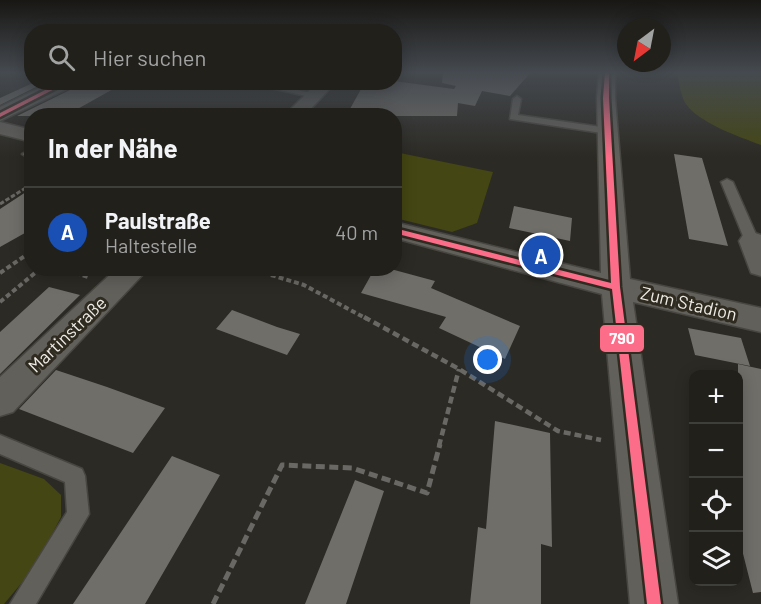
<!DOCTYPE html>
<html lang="de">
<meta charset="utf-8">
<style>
:root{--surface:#21201b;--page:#292824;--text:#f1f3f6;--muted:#a2a3a3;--line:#3e3e3a;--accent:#bca0f2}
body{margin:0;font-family:Barlow,sans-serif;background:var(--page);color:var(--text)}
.controls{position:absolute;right:18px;bottom:18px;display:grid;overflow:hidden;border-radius:12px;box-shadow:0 3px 15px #0003}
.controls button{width:54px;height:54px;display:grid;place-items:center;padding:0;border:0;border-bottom:2px solid var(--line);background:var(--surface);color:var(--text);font:30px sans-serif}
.compass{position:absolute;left:617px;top:18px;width:54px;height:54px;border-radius:50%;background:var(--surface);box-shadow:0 3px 15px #0003;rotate:212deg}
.you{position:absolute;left:488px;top:360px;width:21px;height:21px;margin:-15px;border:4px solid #fff;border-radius:50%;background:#1a73e8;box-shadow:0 0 0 9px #1a73e833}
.badge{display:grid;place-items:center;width:39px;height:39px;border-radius:50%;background:var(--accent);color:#fff;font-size:20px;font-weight:700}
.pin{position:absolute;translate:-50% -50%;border:3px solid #fff;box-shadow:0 2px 6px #0006}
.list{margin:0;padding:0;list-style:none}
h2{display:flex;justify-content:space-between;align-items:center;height:78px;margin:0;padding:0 24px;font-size:26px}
h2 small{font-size:20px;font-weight:400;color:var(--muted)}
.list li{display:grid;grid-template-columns:39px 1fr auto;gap:18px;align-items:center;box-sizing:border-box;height:90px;padding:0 24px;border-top:2px solid var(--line)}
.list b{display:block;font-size:22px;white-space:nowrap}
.list p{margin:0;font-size:20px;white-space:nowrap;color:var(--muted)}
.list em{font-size:20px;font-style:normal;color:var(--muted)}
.icon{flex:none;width:33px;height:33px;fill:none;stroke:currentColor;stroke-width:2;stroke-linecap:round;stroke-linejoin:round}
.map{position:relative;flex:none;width:761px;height:604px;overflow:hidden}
.search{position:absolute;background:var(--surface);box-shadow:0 3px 15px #0003;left:24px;top:24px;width:378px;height:66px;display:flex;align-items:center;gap:15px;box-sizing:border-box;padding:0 21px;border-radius:24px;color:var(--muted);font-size:22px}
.panel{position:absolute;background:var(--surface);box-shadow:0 3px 15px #0003;left:24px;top:108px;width:378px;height:168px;border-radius:24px}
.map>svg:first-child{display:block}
.green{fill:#444613}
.building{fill:#706e69}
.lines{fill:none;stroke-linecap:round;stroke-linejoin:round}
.lane-casing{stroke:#484641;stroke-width:3}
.street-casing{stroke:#484641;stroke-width:3}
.secondary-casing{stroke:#484641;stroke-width:3}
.path-far3{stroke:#696864;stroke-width:3;stroke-dasharray:4.5 2;stroke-linecap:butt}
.path-far2{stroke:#696864;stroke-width:4;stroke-dasharray:5 3;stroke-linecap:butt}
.path-far1{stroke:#696864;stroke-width:4.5;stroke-dasharray:7 4;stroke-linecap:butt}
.path{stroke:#696864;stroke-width:5;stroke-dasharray:9 4.5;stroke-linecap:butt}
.lane{fill:#62605b;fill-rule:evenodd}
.street{fill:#62605b;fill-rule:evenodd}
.secondary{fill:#62605b;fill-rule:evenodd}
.bus-1-casing{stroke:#2f2b21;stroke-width:5}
.bus-1{fill:#fb6d88;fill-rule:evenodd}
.labels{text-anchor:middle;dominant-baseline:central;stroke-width:6;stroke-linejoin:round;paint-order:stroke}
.street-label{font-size:18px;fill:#efece6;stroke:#2f2b21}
.line-badge{stroke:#2f2b21;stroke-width:2}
.badge-label{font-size:16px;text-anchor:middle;font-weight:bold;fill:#fff}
</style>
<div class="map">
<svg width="761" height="604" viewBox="0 0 761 604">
<rect width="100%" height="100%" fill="#2c2a24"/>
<path class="green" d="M677,72H761V145C740,137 699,123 686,104C681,97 679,82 677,72Z
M395,152L493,172L477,223L452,232L395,218Z
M0,463L44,479L61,495V517L34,568L4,604H0Z"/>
<path class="building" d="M443,72H531L510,96L482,91L475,106L458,103L457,116H346L365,82L394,81L454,89L456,86L442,83Z
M35,82H46L0,105V98Z
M78,82L115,88L65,116H17L74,88Z
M674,154L702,158L728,246L689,239Z
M32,188V229L0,247V209Z
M514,206L572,218L570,241L509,228Z
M375,268H387L435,281L431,288L520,326L505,359L439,328L446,317L361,293Z
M49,287L80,295L0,374V332Z
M232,310L277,327L300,334L287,355L216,329Z
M688,328L741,338L750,366L695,355Z
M738,364L761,369V592L753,593L738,534Z
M56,370L107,387L165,408L133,453L19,409Z
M495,421L550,433L552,547L541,544V604H470L478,527L486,529Z
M172,456L220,475L145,604H73Z
M355,480L384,491L346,604H305Z"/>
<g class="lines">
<g class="lane-casing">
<path id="lane" d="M244,82H263L319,95L315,98Z
M517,96L521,99L518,115L608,128L613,131L608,134L510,119L513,99Z
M32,149V156L27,157L22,154Z
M727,179L733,182L759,241L757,244H747L745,241L721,182Z
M0,435L82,469L85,476L89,514L36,604H10L67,512L65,482L0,454Z"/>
</g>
<g class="street-casing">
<path id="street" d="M599,72H615V98L630,279L761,308V332L633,302L678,604H630L602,294L394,238V222L601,273L597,98Z
M318,82H336L304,116H284Z
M0,122L32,130V142L0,134Z
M752,232L761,235V276L751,273L739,241L743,235Z
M117,268H149L13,412L0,416V377Z"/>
</g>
<g class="secondary-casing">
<path id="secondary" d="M52,82H76L73,86L0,121V107Z"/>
</g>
<path class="path-far3" d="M0,204L32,184"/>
<path class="path-far2" d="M60,268L88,277
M0,273L32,251
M271,275L304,285L367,319
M0,302L41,268"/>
<path class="path-far1" d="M364,317L459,369L558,431L601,440
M439,446L459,369"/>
<path class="path" d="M213,604L282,465L352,468L427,493L440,444"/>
<use href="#lane" class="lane"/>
<use href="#street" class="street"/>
<use href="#secondary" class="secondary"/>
<g class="bus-1-casing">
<path id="bus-1" d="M605,72H609V98L620,287L661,604H647L612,289L394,233V228L611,283L603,98Z
M61,82H68L0,117V113Z"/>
</g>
<use href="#bus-1" class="bus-1"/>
</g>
<linearGradient id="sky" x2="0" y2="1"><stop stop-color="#181714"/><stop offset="0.46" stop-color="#454a50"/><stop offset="1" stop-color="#454a50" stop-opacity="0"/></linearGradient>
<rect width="761" height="157" fill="url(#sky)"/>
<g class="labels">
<g class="street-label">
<text transform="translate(689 303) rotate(13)">Zum Stadion</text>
<text transform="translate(67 334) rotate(-44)">Martinstraße</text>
</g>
</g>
<rect class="line-badge" x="599" y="324" width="46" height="29" rx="6" fill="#fb6d88"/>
<g class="badge-label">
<text x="622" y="344">790</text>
</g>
</svg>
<div class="controls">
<button>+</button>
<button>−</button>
<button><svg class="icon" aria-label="locate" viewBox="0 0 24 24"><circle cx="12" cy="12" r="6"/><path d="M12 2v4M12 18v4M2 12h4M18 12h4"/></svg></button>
<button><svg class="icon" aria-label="layers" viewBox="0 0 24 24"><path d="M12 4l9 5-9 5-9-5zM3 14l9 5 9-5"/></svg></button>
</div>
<svg class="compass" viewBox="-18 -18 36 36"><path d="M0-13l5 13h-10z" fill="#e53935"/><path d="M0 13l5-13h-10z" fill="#a2a3a3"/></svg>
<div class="you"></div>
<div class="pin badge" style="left:541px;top:255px;background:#1a4fb4">A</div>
<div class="search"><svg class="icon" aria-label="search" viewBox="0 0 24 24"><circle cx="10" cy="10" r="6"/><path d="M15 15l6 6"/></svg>Hier suchen</div>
<section class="panel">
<h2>In der Nähe<small></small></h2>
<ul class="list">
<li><span class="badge" style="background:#1a4fb4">A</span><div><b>Paulstraße</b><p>Haltestelle</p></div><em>40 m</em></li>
</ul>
</section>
</div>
